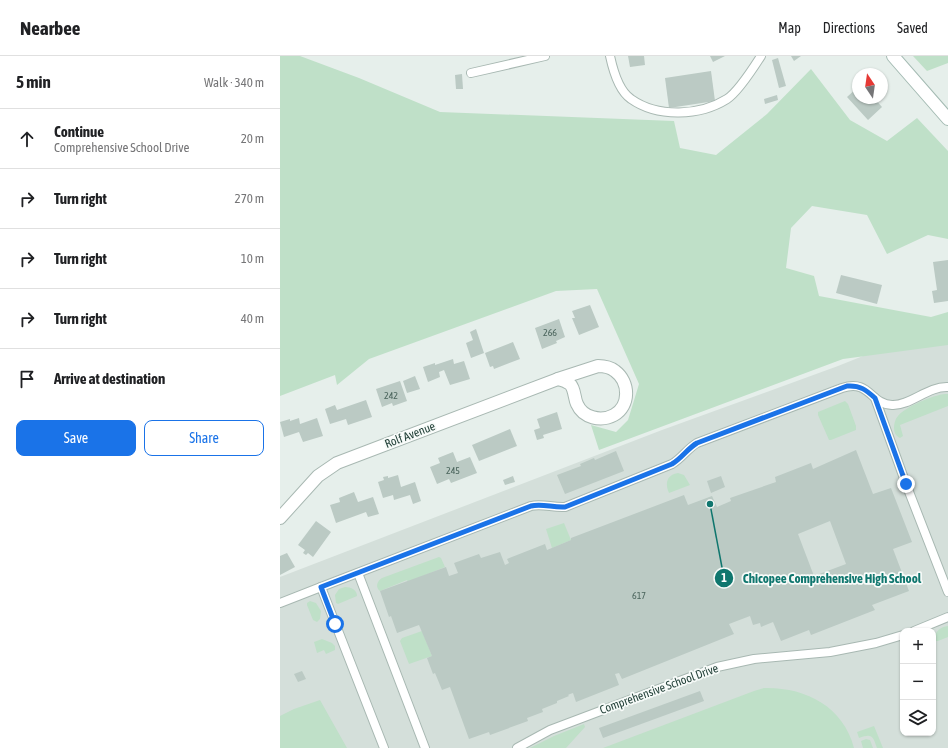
<!DOCTYPE html>
<meta charset="utf-8">
<style>
:root{--surface:#fff;--page:#f6f6f6;--text:#202124;--muted:#757577;--line:#e0e0e0;--accent:#1a73e8}
body{margin:0;font-family:"Asap Condensed",sans-serif;background:var(--page);color:var(--text)}
.controls{position:absolute;right:12px;bottom:12px;display:grid;overflow:hidden;border-radius:8px;box-shadow:0 1px 3px #0004}
.controls button{width:36px;height:36px;display:grid;place-items:center;padding:0;border:0;border-bottom:1px solid var(--line);background:var(--surface);color:var(--text);font:20px sans-serif}
.compass{position:absolute;left:572px;top:12px;width:36px;height:36px;border-radius:50%;background:var(--surface);box-shadow:0 1px 3px #0004;rotate:347deg}
.stop{position:absolute;width:12px;height:12px;margin:-9px;border:3px solid #1a73e8;border-radius:50%;background:#fff}
.stop.end{background:#1a73e8;border-color:#fff;box-shadow:0 1px 4px #0008}
.list{margin:0;padding:0;list-style:none}
h2{display:flex;justify-content:space-between;align-items:center;height:52px;margin:0;padding:0 16px;font-size:17px}
h2 small{font-size:13px;font-weight:400;color:var(--muted)}
.list li{display:grid;grid-template-columns:26px 1fr auto;gap:12px;align-items:center;box-sizing:border-box;height:60px;padding:0 16px;border-top:1px solid var(--line)}
.list b{display:block;font-size:15px;white-space:nowrap}
.list p{margin:0;font-size:13px;white-space:nowrap;color:var(--muted)}
.list em{font-size:13px;font-style:normal;color:var(--muted)}
.actions{display:flex;gap:8px;padding:12px 16px}
.actions a{flex:1;padding:9px 0;border:1px solid var(--accent);border-radius:8px;text-align:center;font-size:14px;color:var(--accent)}
.actions .main{background:var(--accent);color:#fff}
.icon{flex:none;width:22px;height:22px;fill:none;stroke:currentColor;stroke-width:2;stroke-linecap:round;stroke-linejoin:round}
.map{position:relative;flex:none;width:668px;height:692px;overflow:hidden}
header{display:flex;align-items:center;gap:24px;box-sizing:border-box;height:56px;padding:0 20px;background:var(--surface);border-bottom:1px solid var(--line)}
header strong{font-size:19px}
nav{display:flex;gap:22px;margin-inline-start:auto;font-size:14px}
main{display:flex}
aside{flex:1;background:var(--surface)}
.map>svg:first-child{display:block}
</style>
<header>
<strong>Nearbee</strong>
<nav><a>Map</a><a>Directions</a><a>Saved</a></nav>
</header>
<main>
<aside>
<h2>5 min<small>Walk · 340 m</small></h2>
<ul class="list">
<li><svg class="icon" aria-label="ahead" viewBox="0 0 24 24"><path d="M12 20V5M6 11l6-6 6 6"/></svg><div><b>Continue</b><p>Comprehensive School Drive</p></div><em>20 m</em></li>
<li><svg class="icon" aria-label="right" viewBox="0 0 24 24"><path d="M7 20v-9h11M14 6l5 5-5 5"/></svg><div><b>Turn right</b></div><em>270 m</em></li>
<li><svg class="icon" aria-label="right" viewBox="0 0 24 24"><path d="M7 20v-9h11M14 6l5 5-5 5"/></svg><div><b>Turn right</b></div><em>10 m</em></li>
<li><svg class="icon" aria-label="right" viewBox="0 0 24 24"><path d="M7 20v-9h11M14 6l5 5-5 5"/></svg><div><b>Turn right</b></div><em>40 m</em></li>
<li><svg class="icon" aria-label="arrive" viewBox="0 0 24 24"><path d="M6 21V4h12l-3 4 3 4H6"/></svg><div><b>Arrive at destination</b></div></li>
</ul>
<div class="actions"><a class="main">Save</a><a>Share</a></div>
</aside>
<div class="map">
<svg width="668" height="692" viewBox="0 0 668 692">
<rect width="100%" height="100%" fill="#e6efeb"/>
<path fill="#d4dfda" fill-rule="evenodd" d="M668,266V692H0V521L382,374L558,310ZM623,575H653V677H623Z"/>
<g fill="#bfe0c8">
<polygon points="0,0 20,0 79,22 160,56 394,65 400,92 436,99 487,58 531,13 570,64 607,85 637,62 668,95 668,183 648,179 607,198 587,159 532,150 511,172 506,212 534,220 539,240 651,261 668,256 668,289 563,303 319,394 311,369 336,376 348,364 359,328 317,233 276,235 89,303 57,329 55,319 0,340"/>
<polygon points="633,0 668,0 668,7 647,15"/>
<path d="M665,338H668V350L620,369L623,380L620,382C616,380 614,377 614,372C614,368 615,363 618,360C625,351 653,339 665,338Z"/>
<polygon points="565,345 568,348 576,370 576,374 551,384 549,384 538,359 538,356"/>
<path d="M398,417L404,419L410,429L389,437C385,428 386,419 398,417Z"/>
<polygon points="284,467 291,484 272,492 266,473"/>
<path d="M159,501L161,502L165,511L128,526L127,524L100,535C95,531 97,525 102,522Z"/>
<path d="M65,531C71,531 77,534 77,540L58,548L56,547L55,539L59,533Z"/>
<polygon points="30,545 36,547 41,555 40,563 37,566 33,564 27,549 27,547"/>
<path d="M668,570V581L658,585H655L654,582C656,575 660,571 668,570Z"/>
<polygon points="142,575 152,600 129,608 120,585 122,582"/>
<polygon points="42,583 52,587 55,590 55,594 46,598 44,594 37,597 34,586"/>
<path d="M484,632C525,631 563,650 574,692H323L474,635Z"/>
<polygon points="40,644 67,692 0,692 0,660 14,653"/>
<polygon points="304,668 305,671 286,692 250,692 274,680"/>
<path d="M594,670L603,692H597C593,680 592,677 579,682L577,676Z"/>
<polygon points="586,683 590,684 593,692 583,692 581,685"/>
</g>
<g fill="#bbcac4" fill-rule="evenodd">
<polygon points="348,0 364,0 365,9 350,11"/>
<polygon points="430,0 445,0 433,6"/>
<polygon points="511,0 521,0 514,5"/>
<polygon points="498,2 506,30 499,32 492,4"/>
<polygon points="431,15 435,45 389,52 385,22"/>
<polygon points="182,18 183,33 176,33 175,19"/>
<polygon points="578,31 578,42 594,42 602,51 588,64 567,41"/>
<polygon points="497,39 498,44 485,48 484,43"/>
<polygon points="668,204 668,245 654,247 652,235 657,234 653,206"/>
<polygon points="561,219 602,229 597,248 556,237"/>
<polygon points="310,249 319,271 299,279 292,262 295,262 292,255"/>
<polygon points="279,263 285,281 276,285 277,287 262,293 255,272"/>
<polygon points="196,273 204,297 191,302 186,287 193,284 190,276"/>
<polygon points="233,286 240,303 214,313 213,310 210,311 205,297"/>
<polygon points="173,303 174,308 184,305 190,323 170,329 164,314 159,316 160,321 148,326 143,311 155,307 155,309"/>
<polygon points="135,320 140,333 127,337 123,325"/>
<polygon points="120,325 127,345 113,350 112,347 102,351 96,333"/>
<polygon points="86,344 92,361 68,369 66,363 50,368 45,353 55,349 57,354"/>
<polygon points="277,356 282,373 263,379 264,382 257,384 254,374 260,372 257,363"/>
<polygon points="19,362 20,368 37,362 43,380 23,386 19,376 4,381 0,366 10,363 10,365"/>
<polygon points="230,373 237,390 199,405 192,389"/>
<path d="M576,394L593,438L611,432L632,486L613,493L629,535L592,549L595,554L531,579L529,574L501,585L493,566L481,571L480,567L473,569L470,560L449,568L454,578L342,623L339,617L335,618L339,629L296,646L293,637L290,638L288,639L289,640L277,645V647L262,653L263,656L247,662L248,665L210,679L209,676L189,683L170,631L162,634L155,617L153,618L147,602L152,600L139,569L117,577L111,560L109,561L100,535L166,511L169,520L178,517L174,507L199,498L201,502L220,496L225,509L229,507L227,503L265,488L267,494L291,484V482L404,439L408,449L432,440L437,451L451,445L450,442L496,426L495,421L531,407L533,413ZM550,465L566,508L534,520L518,478Z"/>
<polygon points="336,395 344,415 285,438 277,419 301,410 300,408 314,402 315,404"/>
<polygon points="173,396 177,406 190,401 197,417 171,427 169,423 157,428 150,411 160,407 158,402"/>
<polygon points="118,419 121,431 135,426 141,445 133,448 130,439 114,444 113,439 103,442 98,426 104,424 103,421 108,420 108,422"/>
<polygon points="233,420 235,426 225,429 223,424"/>
<polygon points="441,420 445,431 431,437 427,425"/>
<polygon points="74,436 78,446 93,441 99,458 88,461 86,456 56,467 50,449 60,446 59,442"/>
<polygon points="36,465 51,476 33,501 28,497 26,499 23,497 25,494 18,489"/>
<polygon points="7,497 15,511 0,519 0,500"/>
<polygon points="22,615 26,623 18,626 14,618"/>
<polygon points="420,635 424,645 323,682 319,672"/>
</g>
<g fill="none" stroke-linecap="round" stroke-linejoin="round">
<g stroke="#a8b8b2" stroke-width="10">
<g id="lane">
<path d="M330,0C333,14 339,35 351,43C378,62 420,60 447,43C458,36 474,11 481,0"/>
<polyline points="191,17 265,0"/>
<polyline points="595,342 626,428 668,536"/>
<polyline points="78,517 145,692"/>
<path d="M41,531L251,450C262,447 273,452 285,451L392,408C402,402 407,393 417,387L562,332C590,323 590,348 612,349C630,350 648,330 668,331"/>
<polyline points="0,547 41,531 104,692"/>
<polyline points="634,575 668,561"/>
<polyline points="237,692 270,674 437,611 474,603 550,596 596,587 623,579"/>
</g>
</g>
<g stroke="#a8b8b2" stroke-width="14">
<g id="street">
<path d="M318,310C324,310 330,311 335,315C350,326 350,350 334,359C321,366 303,362 297,348C294,342 295,333 290,328C287,326 282,324 278,323Z"/>
<polyline points="0,462 38,420 57,407 278,323"/>
</g>
</g>
<g stroke="#a4bbb3" stroke-width="14">
<polyline id="secondary" points="613,0 668,63"/>
</g>
<use href="#lane" stroke="#fff" stroke-width="8"/>
<use href="#street" stroke="#fff" stroke-width="12"/>
<use href="#secondary" stroke="#fff" stroke-width="12"/>
</g>
<g fill="none" stroke-linecap="round" stroke-linejoin="round">
<path stroke="#1a73e8" stroke-width="5" d="M55,568L41,531L251,450C262,447 273,452 285,451L392,408C402,402 407,393 417,387L567,330C580,329 586,334 595,342L626,428"/>
</g>
<g text-anchor="middle" dominant-baseline="central" stroke-width="3.5" stroke-linejoin="round" paint-order="stroke">
<g font-size="10" fill="#4a645c">
<text x="270" y="276">266</text>
<text x="111" y="339">242</text>
<text x="173" y="414">245</text>
<text x="359" y="539">617</text>
</g>
<g font-size="12" fill="#24423a" stroke="#f7fbf9">
<text transform="translate(130 379) rotate(-21)">Rolf Avenue</text>
<text transform="translate(379 633) rotate(-20)">Comprehensive School Drive</text>
</g>
</g>
<path fill="none" stroke="#0f766e" stroke-width="1.5" d="M430 448L444 522"/>
<g fill="#0f766e" stroke="#f7fbf9" stroke-width="1.5">
<circle cx="430" cy="448" r="4"/>
<circle cx="444" cy="522" r="10"/>
</g>
<g font-size="12" text-anchor="middle" font-weight="bold" fill="#fff">
<text x="444" y="526">1</text>
</g>
<g font-size="13" text-anchor="middle" font-weight="bold" fill="#0f766e" stroke="#f7fbf9" stroke-width="3.5" stroke-linejoin="round" paint-order="stroke">
<text x="552" y="527">Chicopee Comprehensive High School</text>
</g>
</svg>
<div class="controls">
<button>+</button>
<button>−</button>
<button><svg class="icon" aria-label="layers" viewBox="0 0 24 24"><path d="M12 4l9 5-9 5-9-5zM3 14l9 5 9-5"/></svg></button>
</div>
<svg class="compass" viewBox="-18 -18 36 36"><path d="M0-13l5 13h-10z" fill="#e53935"/><path d="M0 13l5-13h-10z" fill="#757577"/></svg>
<div class="stop" style="left:55px;top:568px"></div>
<div class="stop end" style="left:626px;top:428px"></div>
</div>
</main>
